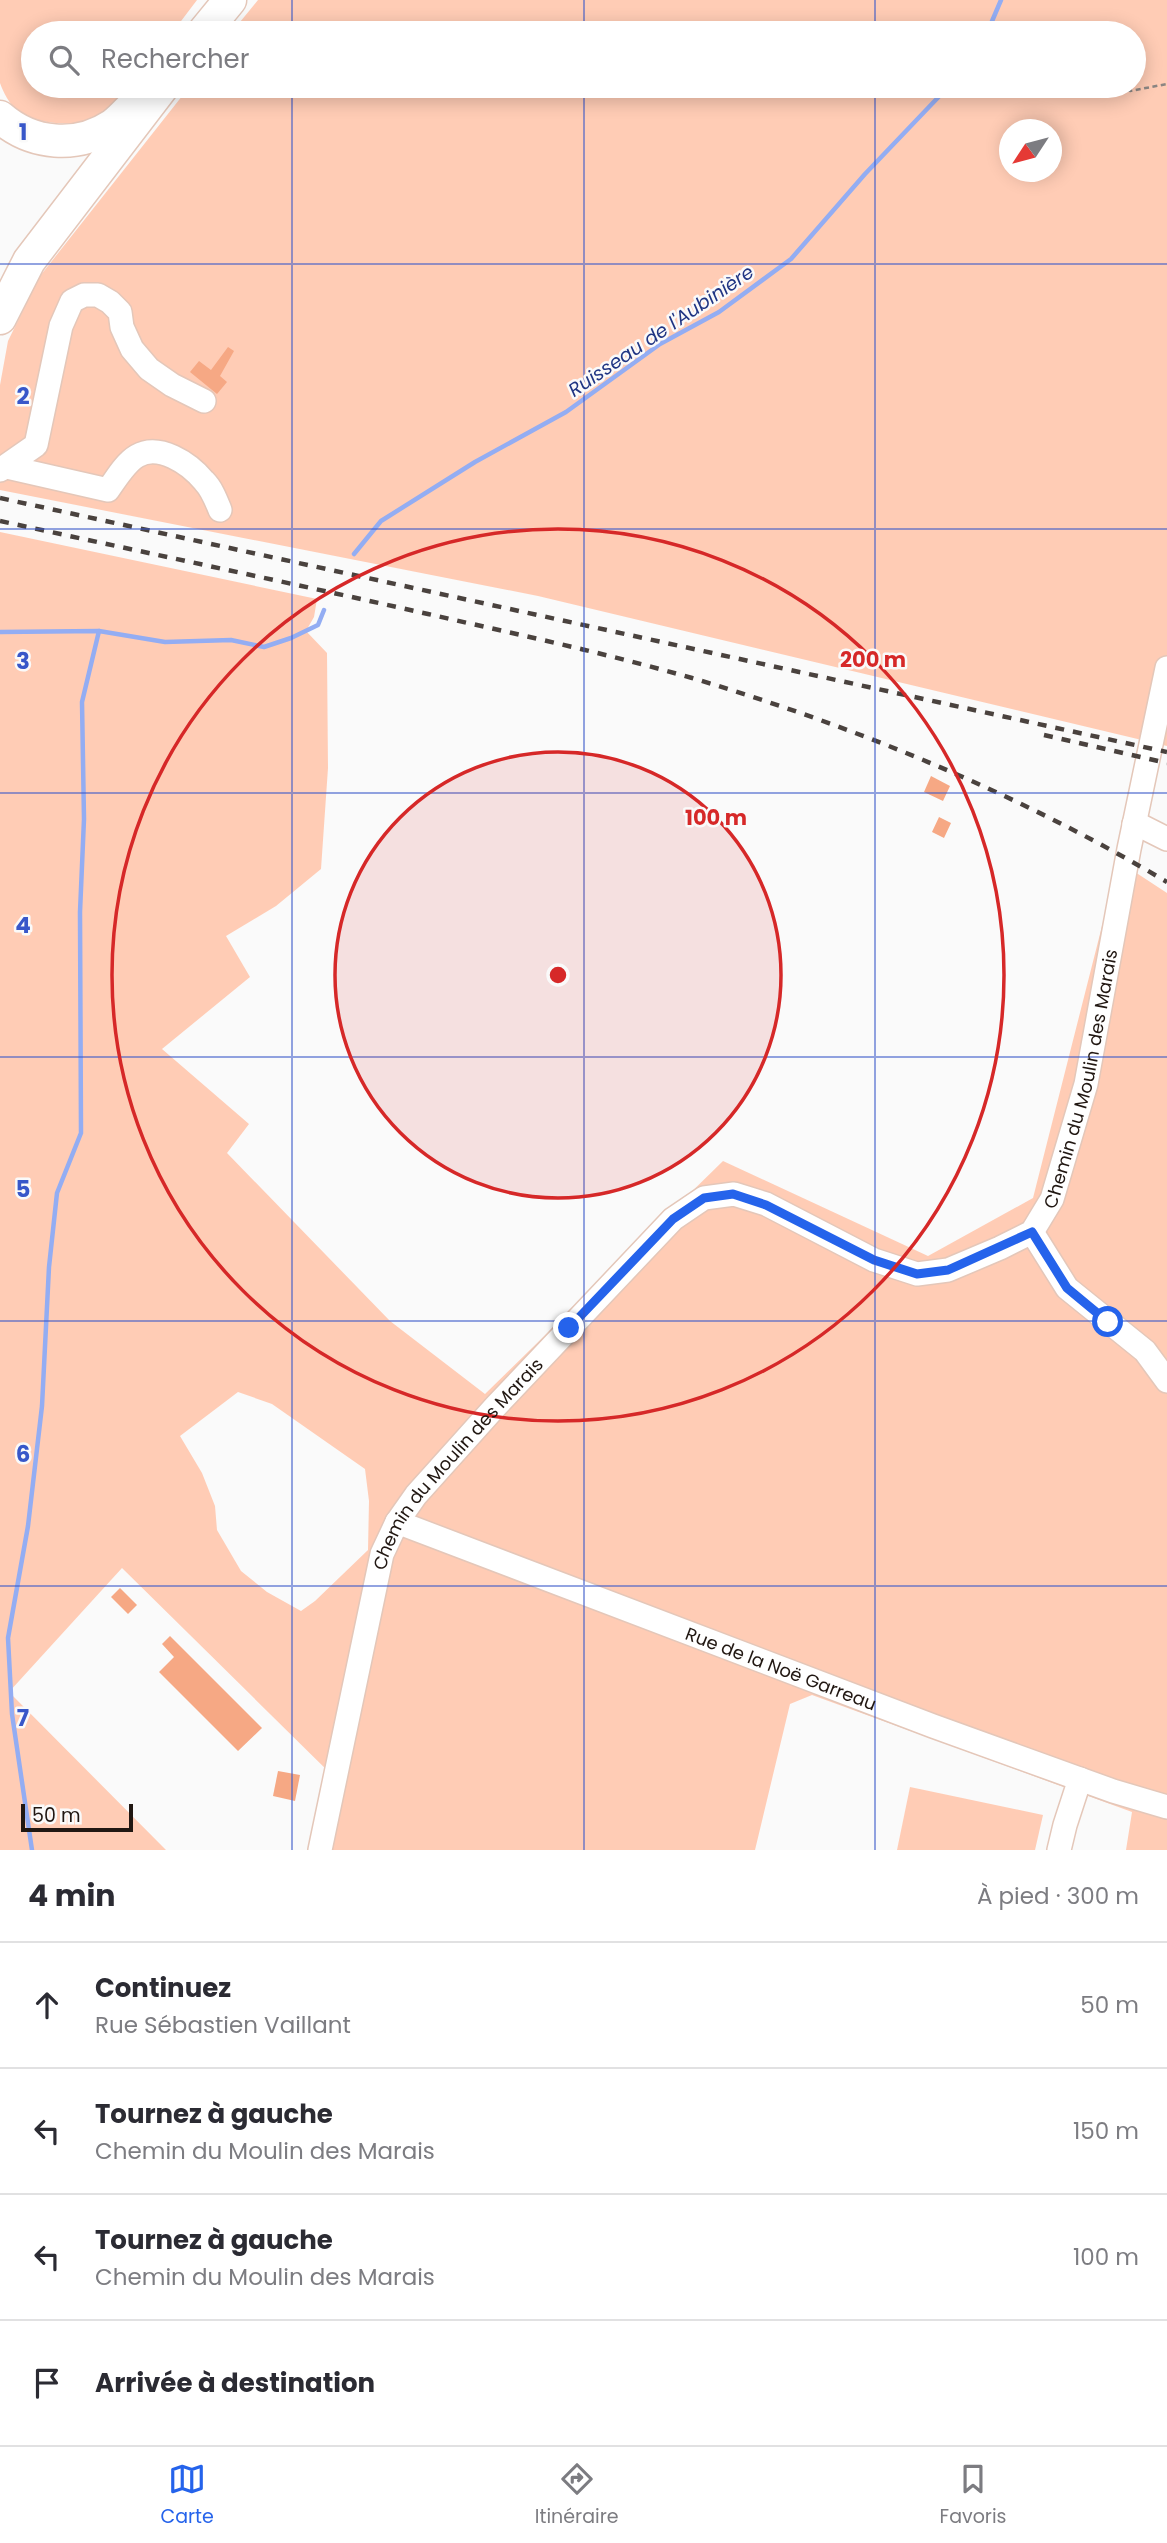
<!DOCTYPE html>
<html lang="fr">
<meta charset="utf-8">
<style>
:root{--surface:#fff;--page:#f7f7f7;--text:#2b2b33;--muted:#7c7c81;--line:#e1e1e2;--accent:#2563eb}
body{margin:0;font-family:Poppins,sans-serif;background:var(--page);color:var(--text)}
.compass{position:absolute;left:999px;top:119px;width:63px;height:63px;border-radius:50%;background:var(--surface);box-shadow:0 4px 18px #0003;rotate:234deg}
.scale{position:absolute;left:21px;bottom:18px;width:112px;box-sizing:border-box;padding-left:7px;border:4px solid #211712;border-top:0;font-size:19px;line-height:24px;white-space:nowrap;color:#211712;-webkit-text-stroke:5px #fafafa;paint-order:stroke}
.stop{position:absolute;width:21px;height:21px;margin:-16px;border:5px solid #2563eb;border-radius:50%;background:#fff}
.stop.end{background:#2563eb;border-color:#fff;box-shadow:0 2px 7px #0008}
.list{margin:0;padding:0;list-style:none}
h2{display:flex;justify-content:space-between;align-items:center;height:91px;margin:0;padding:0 28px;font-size:30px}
h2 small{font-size:23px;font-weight:400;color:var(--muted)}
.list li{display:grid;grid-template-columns:46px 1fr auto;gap:21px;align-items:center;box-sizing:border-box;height:126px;padding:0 28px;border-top:2px solid var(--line)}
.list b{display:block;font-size:26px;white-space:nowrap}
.list p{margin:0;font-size:23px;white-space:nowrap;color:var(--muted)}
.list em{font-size:23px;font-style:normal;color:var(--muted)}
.icon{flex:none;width:38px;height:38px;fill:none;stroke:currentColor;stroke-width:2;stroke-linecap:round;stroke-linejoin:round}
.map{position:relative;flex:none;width:1167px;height:1850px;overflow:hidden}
.search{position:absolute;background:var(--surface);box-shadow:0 4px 18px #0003;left:21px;right:21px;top:21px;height:77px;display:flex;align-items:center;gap:18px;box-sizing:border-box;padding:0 24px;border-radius:38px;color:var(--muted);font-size:26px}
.sheet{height:595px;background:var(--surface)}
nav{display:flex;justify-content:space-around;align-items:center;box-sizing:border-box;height:98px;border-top:2px solid var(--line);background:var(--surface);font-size:19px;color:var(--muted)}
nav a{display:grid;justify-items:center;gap:4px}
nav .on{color:var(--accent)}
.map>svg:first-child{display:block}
</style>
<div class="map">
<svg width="1167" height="1850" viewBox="0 0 1167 1850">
<rect width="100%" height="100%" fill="#fafafa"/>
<g fill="#ffccb5" fill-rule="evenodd">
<path d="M0,0H197L172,33H33V86H132C126,94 120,106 112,112C91,128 39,127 18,111C10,105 3,92 0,83Z"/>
<path d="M258,0H1167V746L538,596L0,490V385L8,341L40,276L190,86H1134V33H231ZM1010,130H1052V172H1010Z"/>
<path d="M0,532L317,599L314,617L306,631L327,653L328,768L321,869L276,906L226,936L250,977L162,1049L249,1124L227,1153L390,1321L485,1394L723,1161L928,1256L1033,1198L1117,867L1138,874L1167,893V1850H1126L1132,1812L812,1695L790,1704L755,1850H320L335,1778L122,1568L9,1692L166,1850H0ZM238,1392L272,1404L365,1469L369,1501L368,1550L315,1601L301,1611L267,1592L241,1571L217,1530L215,1506L202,1473L180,1436Z"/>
<polygon points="910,1787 1043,1815 1035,1850 897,1850"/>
</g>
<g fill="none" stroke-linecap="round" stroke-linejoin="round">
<g stroke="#93adf3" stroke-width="4.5">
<polyline points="987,33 1001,0"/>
<polyline points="354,554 381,521 475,462 566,412 660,344 719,312 791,259 865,174 949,86"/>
<polyline points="0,632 99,631 165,642 231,640 264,647 291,638 318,625 324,610"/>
<polyline points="32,1850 12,1714 8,1638 28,1526 42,1406 49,1267 57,1193 81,1133 80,912 84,819 82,702 99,631"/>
</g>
</g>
<g fill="#f6a884">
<polygon points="228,347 234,351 220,376 227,382 217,394 190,372 199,361 211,370"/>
<polygon points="931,776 950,786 943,801 924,792"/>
<polygon points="939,817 951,823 944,838 932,832"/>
<polygon points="120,1588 137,1605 128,1614 111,1597"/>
<polygon points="170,1636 262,1728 238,1751 159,1672 174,1657 162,1644"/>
<polygon points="278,1771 300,1775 295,1801 273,1796"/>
</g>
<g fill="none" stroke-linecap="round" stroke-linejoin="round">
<g stroke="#e4c7b9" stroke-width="26">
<g id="minor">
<path d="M7,467L108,490C116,479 125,463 137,456C159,443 189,463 204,481C212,489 216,500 220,510"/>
<polyline points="0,470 36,445 61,326 72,301 84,295 98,295 110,302 120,312 122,327 132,349 149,369 172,385 204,401"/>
<polyline points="1134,824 1141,826 1167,839"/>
<polyline points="1032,1232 1067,1288 1145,1351 1167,1381"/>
<path id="s1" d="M397,1522L933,1726L1113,1791L1167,1807"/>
<path id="s2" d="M320,1850L382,1554L397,1522L416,1495L495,1407L673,1219L704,1198L734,1194L766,1204L874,1260L917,1274L948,1270L1000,1248L1032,1232L1052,1199L1086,1084L1129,849L1167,668"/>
<polyline points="1059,1850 1065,1825 1080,1779"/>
</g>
</g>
<g stroke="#e4c7b9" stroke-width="35">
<g id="highway">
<polyline points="203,33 230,0"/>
<path d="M0,117C32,145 77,149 113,125C120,120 127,112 133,106"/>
<polyline points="0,318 29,261 163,86"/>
</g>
</g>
<polyline stroke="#8b8683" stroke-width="2.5" stroke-dasharray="5 3.5" stroke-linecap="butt" points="1120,86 1130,91 1167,84"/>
<use href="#minor" stroke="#fff" stroke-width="23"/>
<use href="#highway" stroke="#fff" stroke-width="32"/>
<g stroke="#4a423e" stroke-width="4.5" stroke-dasharray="9 9" stroke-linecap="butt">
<polyline points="0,498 1167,752"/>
<path d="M0,521C143,552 286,582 428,614C516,634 605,653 692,678C857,727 1019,794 1167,882"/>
<polyline points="1044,735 1167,763"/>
</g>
</g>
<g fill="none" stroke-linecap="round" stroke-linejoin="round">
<polyline stroke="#2563eb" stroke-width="9" points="569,1328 673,1219 704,1198 733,1194 766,1205 874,1260 917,1274 948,1270 1032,1232 1067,1288 1108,1322"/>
</g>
<path fill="none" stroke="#3857c9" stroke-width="2" stroke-opacity="0.55" d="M292,0V33M584,0V33M875,0V33M292,86V1850M584,86V1850M875,86V1850M0,264H1167M0,529H1167M0,793H1167M0,1057H1167M0,1321H1167M0,1586H1167"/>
<circle cx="558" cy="975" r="223" fill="#d62828" fill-opacity=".12"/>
<g fill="none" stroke="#d62828" stroke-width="3.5">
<circle cx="558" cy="975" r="223"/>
<circle cx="558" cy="975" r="446"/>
</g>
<g text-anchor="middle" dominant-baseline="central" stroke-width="5" stroke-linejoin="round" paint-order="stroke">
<g font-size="18" fill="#211712" stroke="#fafafa">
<text stroke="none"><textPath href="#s2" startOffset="1302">Chemin du Moulin des Marais</textPath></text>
<text stroke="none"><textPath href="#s2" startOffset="420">Chemin du Moulin des Marais</textPath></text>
<text stroke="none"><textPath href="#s1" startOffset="411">Rue de la Noë Garreau</textPath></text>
</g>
<g font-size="19" font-style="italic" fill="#203583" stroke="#fafafa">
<text transform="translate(661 331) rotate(-34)">Ruisseau de l'Aubinière</text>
</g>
</g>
<g font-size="23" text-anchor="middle" font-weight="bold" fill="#3857c9" stroke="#fafafa" stroke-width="5" stroke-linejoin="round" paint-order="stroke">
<text x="23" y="140">1</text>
<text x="23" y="404">2</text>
<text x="23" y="669">3</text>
<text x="23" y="933">4</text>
<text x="23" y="1197">5</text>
<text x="23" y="1462">6</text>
<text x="23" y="1726">7</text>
</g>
<circle cx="558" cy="975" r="10" fill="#d62828" stroke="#fafafa" stroke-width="3.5"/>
<g font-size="21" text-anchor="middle" font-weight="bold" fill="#d62828" stroke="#fafafa" stroke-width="5" stroke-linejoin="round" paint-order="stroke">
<text x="873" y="667">200 m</text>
<text x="716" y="825">100 m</text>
</g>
</svg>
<svg class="compass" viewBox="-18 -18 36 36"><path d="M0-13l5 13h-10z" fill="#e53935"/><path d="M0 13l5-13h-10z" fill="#7c7c81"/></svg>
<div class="scale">50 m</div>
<div class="stop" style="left:1108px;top:1322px"></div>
<div class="stop end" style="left:569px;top:1328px"></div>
<div class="search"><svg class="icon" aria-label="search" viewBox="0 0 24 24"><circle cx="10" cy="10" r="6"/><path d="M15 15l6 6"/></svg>Rechercher</div>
</div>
<section class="sheet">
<h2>4 min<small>À pied · 300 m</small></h2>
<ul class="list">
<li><svg class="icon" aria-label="ahead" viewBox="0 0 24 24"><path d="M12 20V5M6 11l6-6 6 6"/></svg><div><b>Continuez</b><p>Rue Sébastien Vaillant</p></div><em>50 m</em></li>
<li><svg class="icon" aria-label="left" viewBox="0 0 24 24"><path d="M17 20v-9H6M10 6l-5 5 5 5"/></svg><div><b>Tournez à gauche</b><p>Chemin du Moulin des Marais</p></div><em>150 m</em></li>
<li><svg class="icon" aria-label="left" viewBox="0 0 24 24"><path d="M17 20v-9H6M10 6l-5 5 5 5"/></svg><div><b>Tournez à gauche</b><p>Chemin du Moulin des Marais</p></div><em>100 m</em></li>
<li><svg class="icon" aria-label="arrive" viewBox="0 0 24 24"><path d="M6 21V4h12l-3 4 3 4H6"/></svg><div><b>Arrivée à destination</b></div></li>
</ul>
</section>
<nav>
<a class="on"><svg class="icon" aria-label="map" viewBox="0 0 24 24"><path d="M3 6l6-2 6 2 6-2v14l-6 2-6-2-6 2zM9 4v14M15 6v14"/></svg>Carte</a>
<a><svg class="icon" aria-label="directions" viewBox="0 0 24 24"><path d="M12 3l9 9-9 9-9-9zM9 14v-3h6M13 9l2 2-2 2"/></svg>Itinéraire</a>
<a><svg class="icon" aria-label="saved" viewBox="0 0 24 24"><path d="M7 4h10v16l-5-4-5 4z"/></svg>Favoris</a>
</nav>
